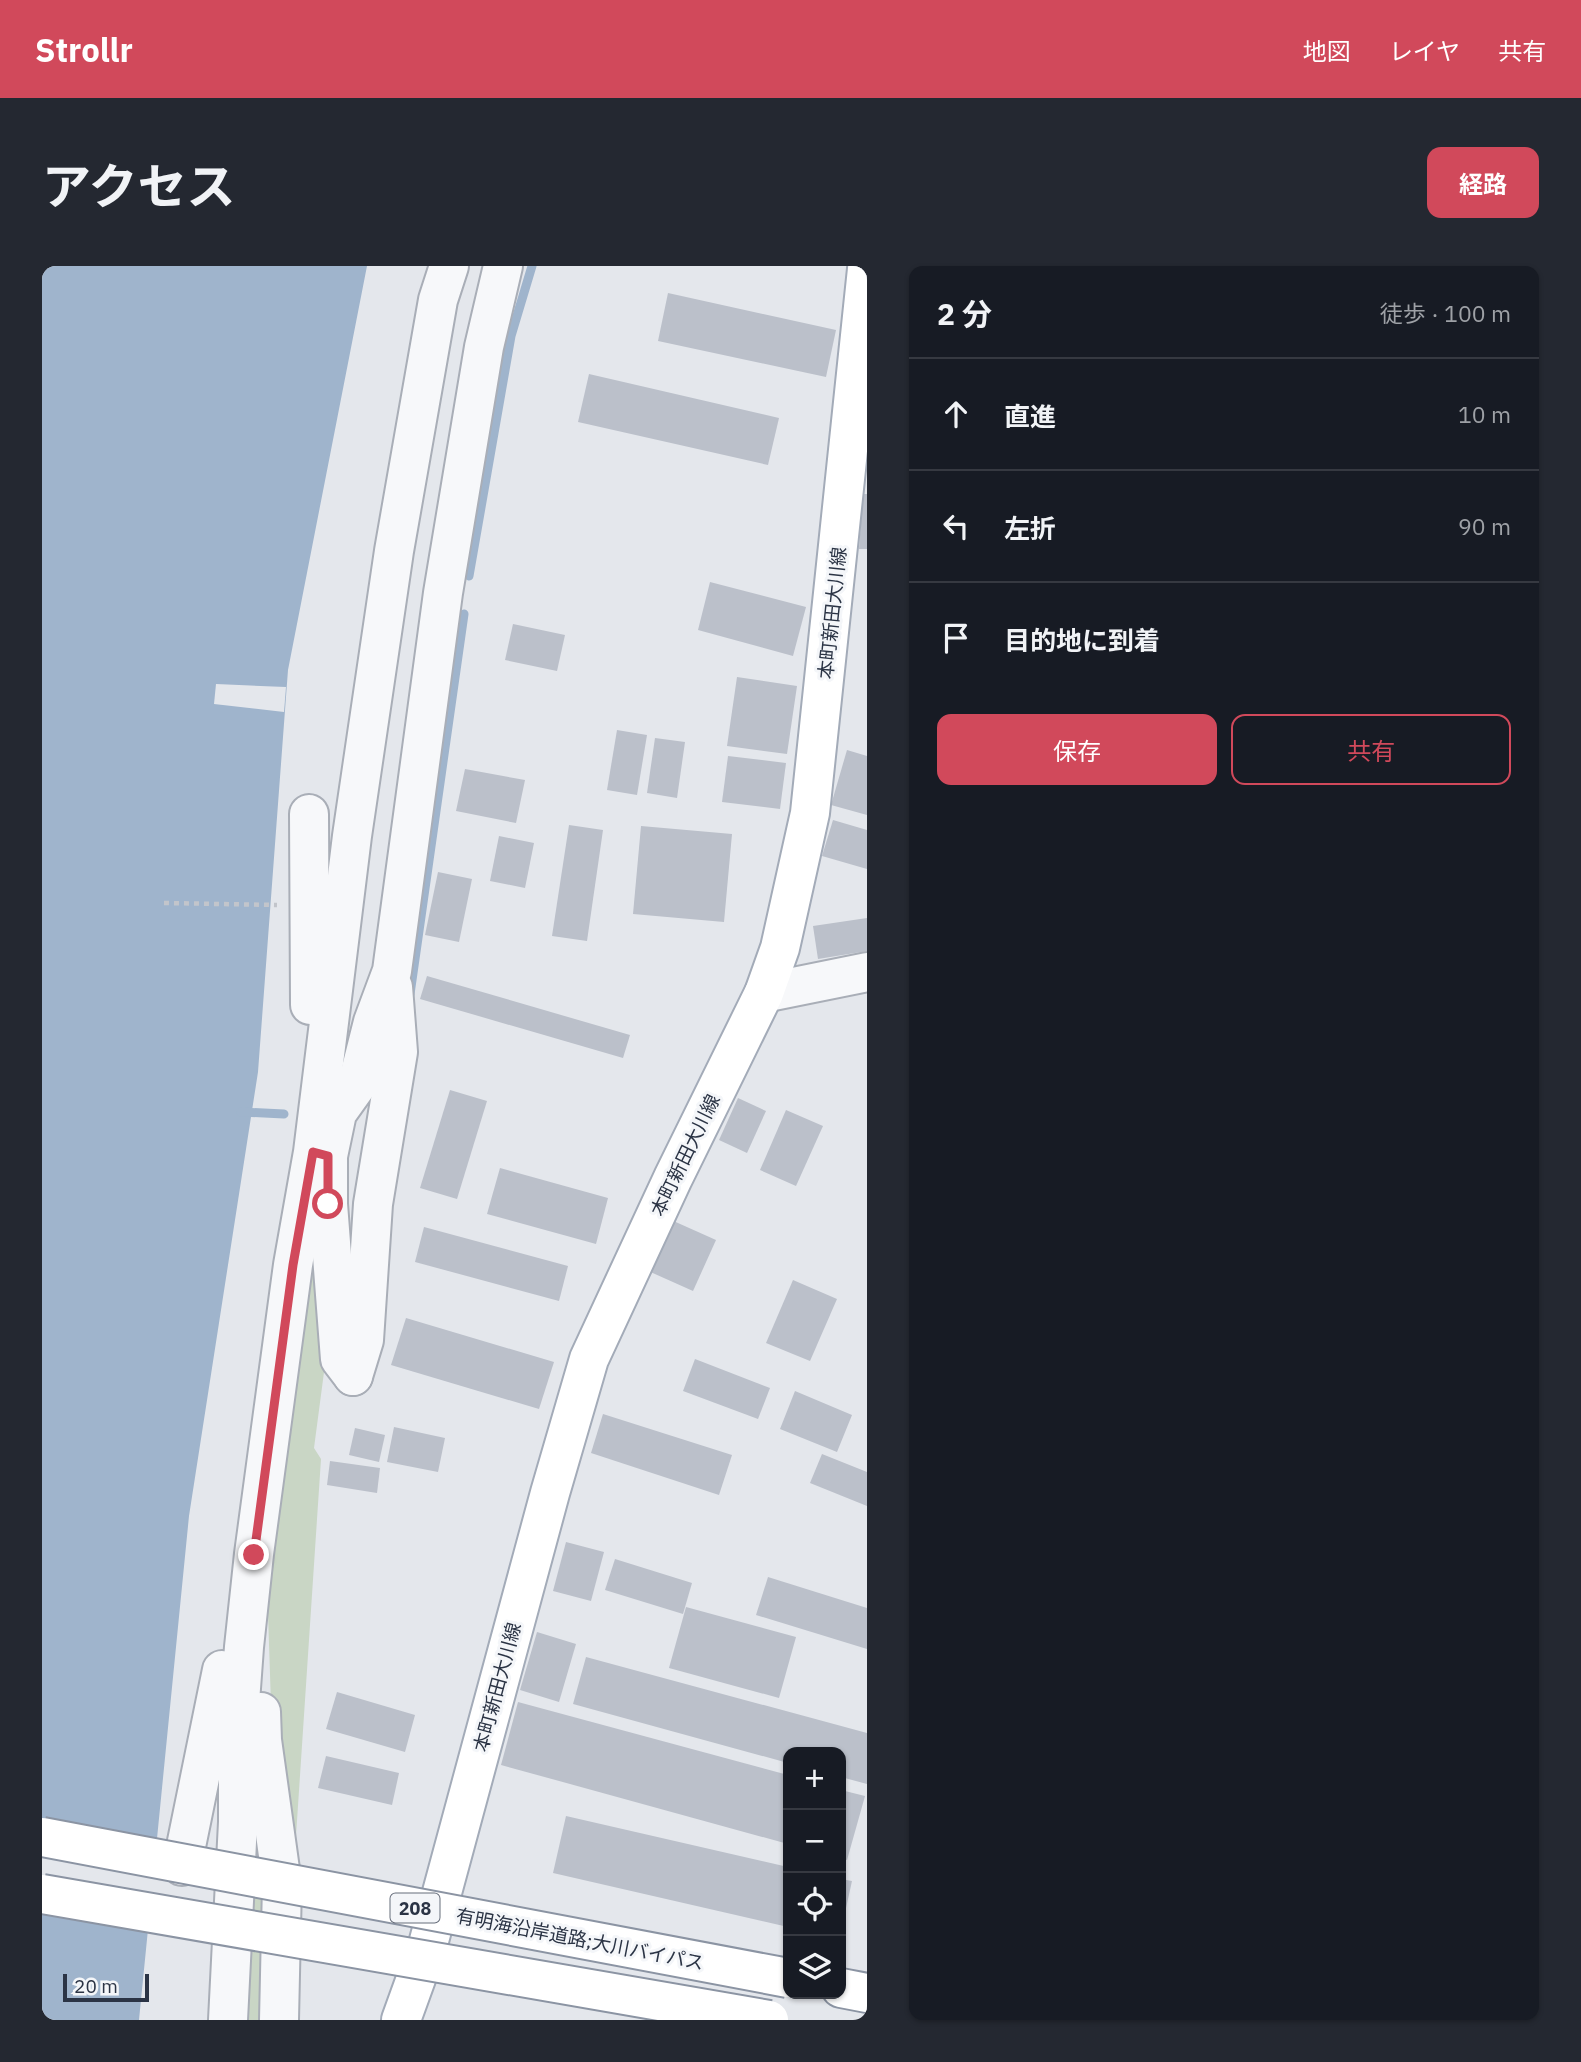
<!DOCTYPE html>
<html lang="ja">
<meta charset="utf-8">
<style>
:root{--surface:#171b24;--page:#242831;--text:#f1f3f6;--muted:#9ea1a6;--line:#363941;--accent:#d1495b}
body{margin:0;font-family:"IBM Plex Sans","Noto Sans JP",sans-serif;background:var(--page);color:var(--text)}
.controls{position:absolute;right:21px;bottom:21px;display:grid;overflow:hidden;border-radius:14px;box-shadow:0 2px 5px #0004}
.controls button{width:63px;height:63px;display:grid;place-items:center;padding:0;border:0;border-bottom:2px solid var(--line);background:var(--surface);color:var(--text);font:35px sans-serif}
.scale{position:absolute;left:21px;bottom:18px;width:86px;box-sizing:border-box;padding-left:7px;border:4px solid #2b3445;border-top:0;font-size:19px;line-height:24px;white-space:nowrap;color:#2b3445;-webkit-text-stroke:5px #f4f6f9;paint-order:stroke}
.stop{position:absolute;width:21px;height:21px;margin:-16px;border:5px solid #d1495b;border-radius:50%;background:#fff}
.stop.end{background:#d1495b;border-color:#fff;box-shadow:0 2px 7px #0008}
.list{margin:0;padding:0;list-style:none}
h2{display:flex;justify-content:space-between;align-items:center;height:91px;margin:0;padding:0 28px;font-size:30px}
h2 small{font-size:23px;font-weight:400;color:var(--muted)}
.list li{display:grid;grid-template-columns:46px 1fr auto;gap:21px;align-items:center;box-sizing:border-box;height:112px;padding:0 28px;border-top:2px solid var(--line)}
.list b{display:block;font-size:26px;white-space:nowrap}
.list em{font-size:23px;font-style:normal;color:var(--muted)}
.actions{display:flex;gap:14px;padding:21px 28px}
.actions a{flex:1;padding:16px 0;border:2px solid var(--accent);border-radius:14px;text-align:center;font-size:24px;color:var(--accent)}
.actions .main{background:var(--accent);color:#fff}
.icon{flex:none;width:38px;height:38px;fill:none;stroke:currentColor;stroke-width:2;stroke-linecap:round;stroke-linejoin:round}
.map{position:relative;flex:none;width:825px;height:1754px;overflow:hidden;border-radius:14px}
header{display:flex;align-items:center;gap:42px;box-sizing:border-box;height:98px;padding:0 35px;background:var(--accent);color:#fff}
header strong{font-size:33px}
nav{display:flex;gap:38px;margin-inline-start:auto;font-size:24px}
.intro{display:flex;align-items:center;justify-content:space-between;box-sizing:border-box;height:168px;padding:0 42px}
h1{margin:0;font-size:49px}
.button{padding:18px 32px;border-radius:14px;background:var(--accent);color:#fff;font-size:24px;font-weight:700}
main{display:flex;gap:42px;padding:0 42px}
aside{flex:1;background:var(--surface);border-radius:14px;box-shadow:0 2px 5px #0004}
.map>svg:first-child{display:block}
</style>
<header>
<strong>Strollr</strong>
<nav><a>地図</a><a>レイヤ</a><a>共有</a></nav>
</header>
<div class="intro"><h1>アクセス</h1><a class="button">経路</a></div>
<main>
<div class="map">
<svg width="825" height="1754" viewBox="0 0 825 1754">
<rect width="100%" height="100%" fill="#e4e7ec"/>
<g fill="#c9d6c5">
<polygon points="274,929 284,1091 272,1182 279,1193 252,1600 230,1469 224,1287"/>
<polygon points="210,1484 223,1614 223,1754 194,1754"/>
</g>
<polygon fill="#9fb4cc" points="0,0 325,0 246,404 216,806 147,1250 97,1754 0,1754"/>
<g fill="#e4e7ec">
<polygon points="174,418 244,421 242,446 172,438"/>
<polygon points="0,1554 117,1577 109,1658 0,1639"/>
</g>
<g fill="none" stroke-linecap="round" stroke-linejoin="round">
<g stroke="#9fb4cc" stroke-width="9">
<polyline points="427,310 469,70 490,0"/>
<polyline points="368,728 422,348"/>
<polyline points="199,846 242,848"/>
</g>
</g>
<g fill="#bbc0ca">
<polygon points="626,27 794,64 784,111 616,75"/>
<polygon points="547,108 737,152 726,199 536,156"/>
<polygon points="821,228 825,228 825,283 817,283"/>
<polygon points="668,316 764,341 751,390 656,364"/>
<polygon points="471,358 523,369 515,405 463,394"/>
<polygon points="695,411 755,420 745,488 685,480"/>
<polygon points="575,464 605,469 595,529 565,524"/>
<polygon points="613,472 643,476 635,532 605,527"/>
<polygon points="805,484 825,490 825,549 789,539"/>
<polygon points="686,490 744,497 738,543 680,536"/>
<polygon points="423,503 483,514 474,557 414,545"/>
<polygon points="791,554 825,564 825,603 780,590"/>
<polygon points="527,559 561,564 545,675 510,670"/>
<polygon points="599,560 690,568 682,656 591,648"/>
<polygon points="457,570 492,577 483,622 448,615"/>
<polygon points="396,606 430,613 417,676 383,669"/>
<polygon points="825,652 825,685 776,693 771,660"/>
<polygon points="385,710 588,769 581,792 378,733"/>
<polygon points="408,824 445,835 415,933 378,922"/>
<polygon points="696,832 724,845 705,887 677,874"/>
<polygon points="744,844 781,860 754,920 718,904"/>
<polygon points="458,902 566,932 554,978 445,948"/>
<polygon points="627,953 674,974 651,1025 604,1004"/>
<polygon points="382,961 526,1000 517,1035 373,996"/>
<polygon points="751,1014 795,1033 768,1095 724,1077"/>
<polygon points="364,1052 512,1096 497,1143 349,1099"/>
<polygon points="653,1093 728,1122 716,1153 641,1125"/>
<polygon points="753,1125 810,1149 795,1186 738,1163"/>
<polygon points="561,1148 690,1189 677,1229 549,1187"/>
<polygon points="352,1161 403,1172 396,1206 345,1196"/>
<polygon points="313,1162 343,1169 337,1196 307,1189"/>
<polygon points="780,1188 825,1206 825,1240 768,1217"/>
<polygon points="288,1195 338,1202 335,1227 285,1219"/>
<polygon points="524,1276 562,1286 549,1335 511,1325"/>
<polygon points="573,1293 650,1317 641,1348 563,1324"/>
<polygon points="726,1311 825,1342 825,1383 714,1349"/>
<polygon points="644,1341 754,1371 737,1432 627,1402"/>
<polygon points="495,1366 534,1378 517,1436 478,1424"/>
<polygon points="544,1391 825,1467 825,1518 799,1511 799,1486 746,1486 746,1497 531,1438"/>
<polygon points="295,1426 373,1449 363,1486 284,1463"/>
<polygon points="476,1436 746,1509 746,1578 459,1499"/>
<polygon points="284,1490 357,1507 350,1539 276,1522"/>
<polygon points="799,1524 823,1530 805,1594 799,1592"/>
<polygon points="524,1550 746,1601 746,1661 511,1607"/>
<polygon points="799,1613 810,1615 800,1660 799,1660"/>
</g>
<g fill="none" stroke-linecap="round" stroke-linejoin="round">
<g stroke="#a9aeb7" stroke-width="42">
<g id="minor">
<polyline points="267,548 268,739"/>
<polyline points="722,727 825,706"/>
<polyline points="311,1110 298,1093 286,938 286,890 295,847 315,819 331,756 350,705 401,327 442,81 461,0"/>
<polyline points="311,1110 322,1074 331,938 356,786 351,721"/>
<polyline points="219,1446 220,1474 240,1618 237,1754"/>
<polyline points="140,1600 180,1404"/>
<polyline points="186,1754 196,1556 196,1463 202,1381 212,1288 251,999 271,886 310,570 352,285 396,34 407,0"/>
</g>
</g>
<g stroke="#a3abb8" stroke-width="42">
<polyline id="major" points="359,1754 385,1682 508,1227 547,1093 631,912 722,727 738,682 768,547 825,3"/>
</g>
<g stroke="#8b94a3" stroke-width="42">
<polyline id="highway" points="799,1722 825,1727"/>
</g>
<polyline stroke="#c2c5cb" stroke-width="4.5" stroke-dasharray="5 5" stroke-linecap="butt" points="122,637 235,639"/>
<use href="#minor" stroke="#f7f8fa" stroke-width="38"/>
<use href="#major" stroke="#fff" stroke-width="38"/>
<use href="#highway" stroke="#fff" stroke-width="38"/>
<g stroke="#8b94a3" stroke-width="42" stroke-linecap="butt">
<g id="highway-bridge">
<polyline points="0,1571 746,1712"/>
<polyline points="0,1628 727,1754"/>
</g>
</g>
<use href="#highway-bridge" stroke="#fff" stroke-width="38"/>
</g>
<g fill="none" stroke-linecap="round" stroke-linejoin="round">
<polyline stroke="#d1495b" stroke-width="9" points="212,1289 251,999 271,886 286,890 286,938"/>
</g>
<g text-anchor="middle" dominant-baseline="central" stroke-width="6" stroke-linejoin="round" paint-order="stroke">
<rect fill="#f4f6f9" stroke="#676e7b" stroke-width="2" x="348.5" y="1627.5" width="49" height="29" rx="5"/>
<g font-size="18" font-weight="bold" fill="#2b3445">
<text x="373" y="1642">208</text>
</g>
<g font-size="19" fill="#2b3445" stroke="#f4f6f9">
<text transform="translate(790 347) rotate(-84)">本町新田大川線</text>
<text transform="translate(643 889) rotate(-64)">本町新田大川線</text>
<text transform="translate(455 1421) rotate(-75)">本町新田大川線</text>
<text transform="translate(538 1673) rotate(11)">有明海沿岸道路;大川バイパス</text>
</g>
</g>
</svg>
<div class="controls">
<button>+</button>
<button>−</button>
<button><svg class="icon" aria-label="locate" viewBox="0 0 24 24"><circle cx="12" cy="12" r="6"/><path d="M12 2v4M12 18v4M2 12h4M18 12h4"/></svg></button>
<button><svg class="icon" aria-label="layers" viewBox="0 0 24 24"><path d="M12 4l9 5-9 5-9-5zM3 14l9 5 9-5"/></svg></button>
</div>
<div class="scale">20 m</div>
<div class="stop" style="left:286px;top:938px"></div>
<div class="stop end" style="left:212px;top:1289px"></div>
</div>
<aside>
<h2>2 分<small>徒歩 · 100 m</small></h2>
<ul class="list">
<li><svg class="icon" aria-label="ahead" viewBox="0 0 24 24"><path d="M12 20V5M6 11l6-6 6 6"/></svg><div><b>直進</b></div><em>10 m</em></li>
<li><svg class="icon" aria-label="left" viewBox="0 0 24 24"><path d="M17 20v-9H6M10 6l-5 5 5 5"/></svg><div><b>左折</b></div><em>90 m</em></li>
<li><svg class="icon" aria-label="arrive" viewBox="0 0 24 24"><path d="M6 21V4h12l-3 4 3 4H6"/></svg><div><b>目的地に到着</b></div></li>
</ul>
<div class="actions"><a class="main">保存</a><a>共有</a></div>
</aside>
</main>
